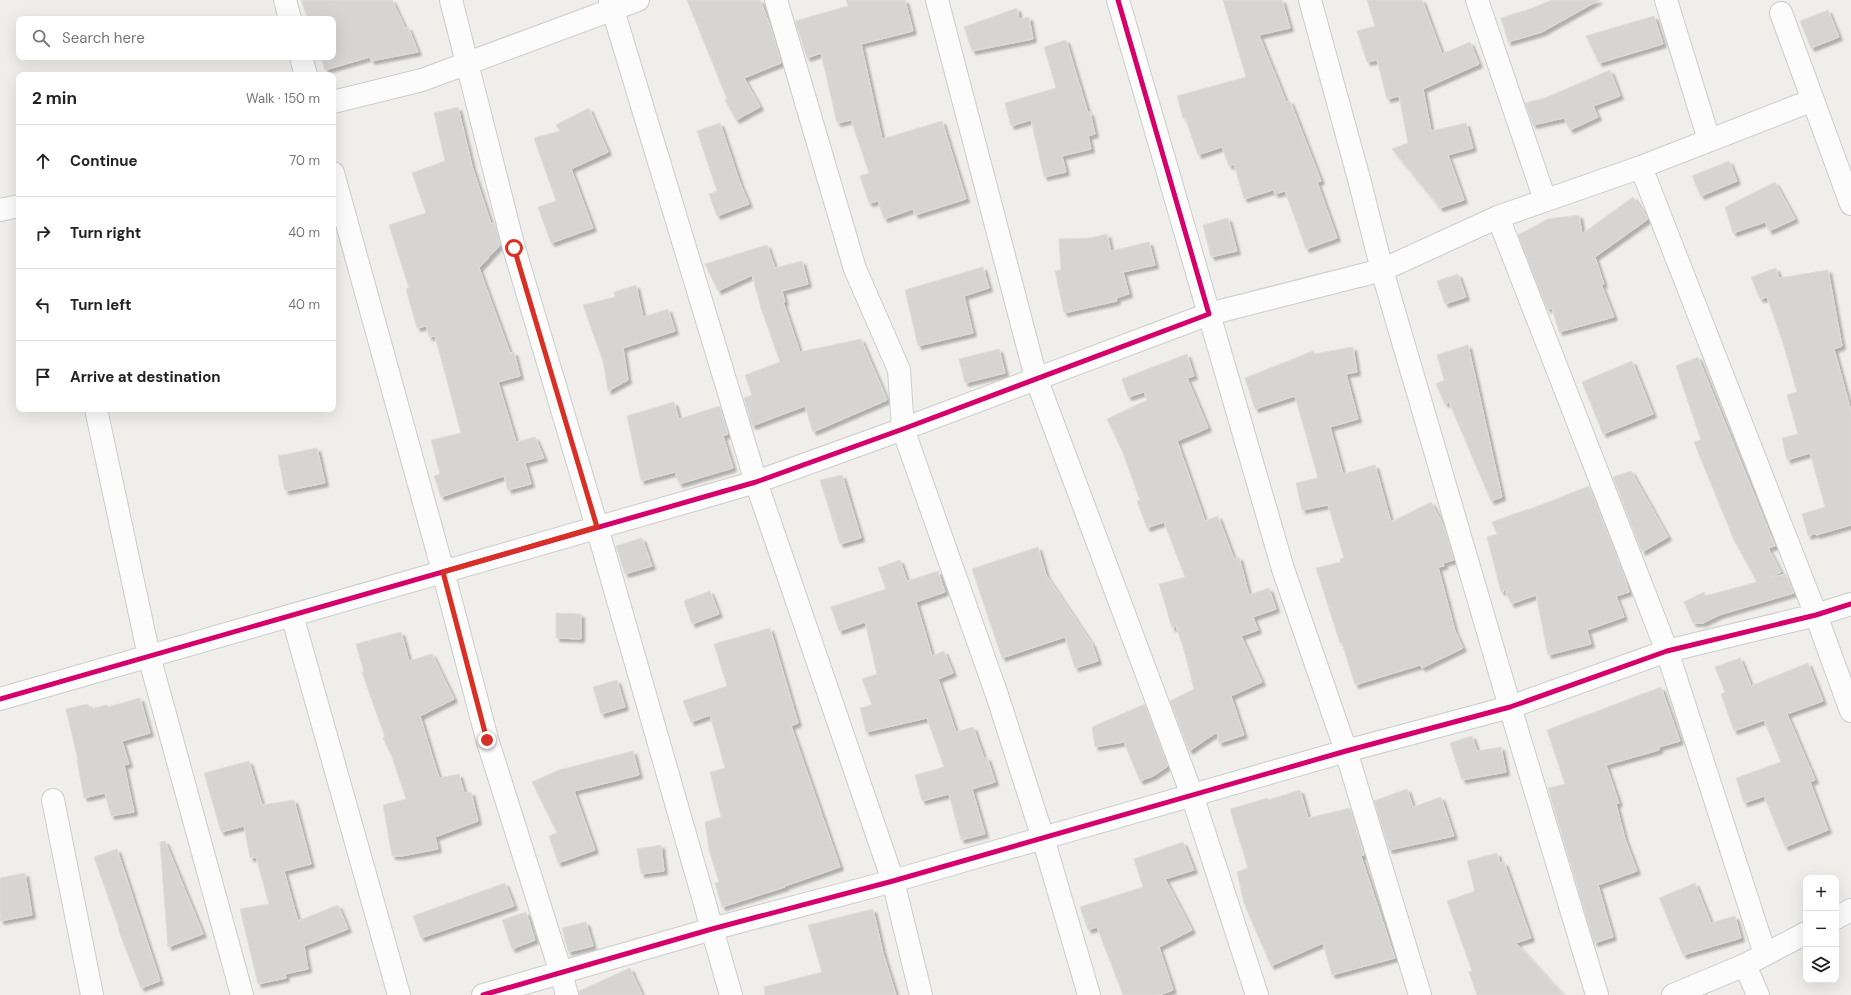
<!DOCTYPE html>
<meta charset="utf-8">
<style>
:root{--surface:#fff;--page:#f6f6f6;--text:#222;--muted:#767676;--line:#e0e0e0}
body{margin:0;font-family:"DM Sans",sans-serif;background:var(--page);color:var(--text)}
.controls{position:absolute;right:12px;bottom:12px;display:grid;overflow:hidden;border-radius:8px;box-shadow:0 4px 16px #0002}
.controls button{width:36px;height:36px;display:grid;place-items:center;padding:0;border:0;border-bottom:1px solid var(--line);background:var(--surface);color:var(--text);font:20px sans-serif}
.stop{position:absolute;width:12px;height:12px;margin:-9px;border:3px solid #d93025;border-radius:50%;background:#fff}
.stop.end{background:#d93025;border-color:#fff;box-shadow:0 1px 4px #0008}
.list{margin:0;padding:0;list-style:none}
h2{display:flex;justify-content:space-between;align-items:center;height:52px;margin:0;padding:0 16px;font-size:17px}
h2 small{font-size:13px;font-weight:400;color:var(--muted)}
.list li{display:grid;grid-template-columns:26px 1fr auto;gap:12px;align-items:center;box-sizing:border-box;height:72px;padding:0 16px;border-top:1px solid var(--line)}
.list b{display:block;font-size:15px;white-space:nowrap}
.list em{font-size:13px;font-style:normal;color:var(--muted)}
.icon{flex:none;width:22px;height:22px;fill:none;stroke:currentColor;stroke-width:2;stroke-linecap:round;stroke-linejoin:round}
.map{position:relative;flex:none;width:1851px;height:995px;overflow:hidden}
.search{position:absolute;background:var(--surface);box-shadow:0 4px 16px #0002;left:16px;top:16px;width:320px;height:44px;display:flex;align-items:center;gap:10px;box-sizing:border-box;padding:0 14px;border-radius:8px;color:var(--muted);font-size:15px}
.panel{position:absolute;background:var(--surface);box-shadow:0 4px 16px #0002;left:16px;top:72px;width:320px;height:340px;border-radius:8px}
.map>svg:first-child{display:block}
</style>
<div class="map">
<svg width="1851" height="995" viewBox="0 0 1851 995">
<defs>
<filter id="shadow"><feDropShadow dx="3.5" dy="3.5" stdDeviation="1" flood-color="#0004"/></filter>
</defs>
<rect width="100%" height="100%" fill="#efeeea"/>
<g fill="#d6d5d3" stroke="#deddd9" filter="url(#shadow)">
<polygon points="301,0 392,0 405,28 408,27 418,52 371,61 370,57 325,70 321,57 333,57 333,19 308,19"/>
<polygon points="687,0 760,0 771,28 781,63 744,78 760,107 736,120 725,100 727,99"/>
<polygon points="846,0 905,0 913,31 861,44 882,139 942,121 966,199 915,215 913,209 884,219 878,201 869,203 860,176 869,173 851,120 837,123 821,53 807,58 795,21 848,6"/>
<polygon points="1223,0 1282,0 1290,28 1259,35 1286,102 1290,101 1321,181 1317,182 1337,238 1306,249 1285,191 1275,194 1273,190 1244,199 1234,164 1229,166 1222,147 1198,155 1185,117 1183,118 1177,96 1246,77"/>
<polygon points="1367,0 1422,0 1442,54 1470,42 1479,64 1423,89 1431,131 1466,123 1473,148 1448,155 1464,200 1440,208 1392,149 1408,143 1399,96 1387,99 1377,60 1367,62 1357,31 1375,26"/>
<polygon points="1552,0 1599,0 1542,32 1508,42 1501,18 1530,9"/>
<polygon points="1017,8 1019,19 1029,17 1033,39 972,51 964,27"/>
<polygon points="1828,10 1839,37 1811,48 1800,21"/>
<polygon points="1654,16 1663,44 1599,63 1586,36"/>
<polygon points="1066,40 1088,113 1090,112 1095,134 1088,136 1091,149 1062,156 1066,172 1044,177 1031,120 1011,126 1005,103 1056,88 1044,47"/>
<polygon points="1610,70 1620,96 1593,106 1598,117 1570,130 1564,118 1533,125 1525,103 1545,98"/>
<polygon points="458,107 472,166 491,224 495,223 500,245 479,268 510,353 514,352 520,376 498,382 516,442 535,437 544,458 525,463 531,484 508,490 504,476 441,497 434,476 440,474 431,440 461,433 435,336 429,337 426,326 417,328 406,289 409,288 389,225 426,213 412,173 445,161 434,113"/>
<polygon points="589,108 608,152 571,169 593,228 551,243 538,207 556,201 534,138 560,131 556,125"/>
<polygon points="720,123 740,183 749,204 717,216 709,194 717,191 697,131"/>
<polygon points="1729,161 1737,181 1701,196 1692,176"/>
<polygon points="1775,182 1795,219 1769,231 1765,222 1733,233 1725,207"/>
<polygon points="1633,197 1648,219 1595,257 1604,284 1601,284 1614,317 1559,332 1552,308 1547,309 1518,235 1548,219 1579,215 1582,234"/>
<polygon points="1228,218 1237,251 1211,257 1203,225"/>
<polygon points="1107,234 1111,251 1149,242 1155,265 1123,272 1129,294 1116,298 1117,301 1064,313 1055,271 1061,270 1059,239 1090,238"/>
<polygon points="767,245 775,268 802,261 808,284 782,291 785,302 783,302 800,352 861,339 887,400 813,432 805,406 752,426 744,398 752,395 745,375 780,362 761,308 752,275 718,291 705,264"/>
<polygon points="983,267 989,288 964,296 973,333 918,346 905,290"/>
<polygon points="1776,268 1779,278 1828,270 1842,346 1834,349 1851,411 1851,525 1816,535 1816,533 1808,536 1802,514 1825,507 1810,453 1787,460 1782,438 1798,434 1787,395 1797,392 1783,343 1767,297 1760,299 1751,277"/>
<polygon points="1458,274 1466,297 1445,304 1437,281"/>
<polygon points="636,285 643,317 668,309 675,331 623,348 628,380 608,391 603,361 583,305 615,297 614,292"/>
<polygon points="1468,345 1502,497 1491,501 1449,402 1445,404 1436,384 1444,380 1437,355"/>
<polygon points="1353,347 1357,372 1346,374 1358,419 1330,427 1343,474 1375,465 1391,522 1431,502 1445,529 1454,560 1443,563 1444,566 1438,567 1455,631 1463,648 1422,668 1420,665 1355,685 1342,643 1340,643 1316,568 1341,562 1340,559 1344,558 1328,505 1302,510 1296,483 1318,478 1295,396 1255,409 1245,378 1313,351 1314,354"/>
<polygon points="999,349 1005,373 965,383 959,359"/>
<polygon points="1187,354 1194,376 1187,378 1208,428 1177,441 1205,521 1218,516 1234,559 1239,557 1249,595 1269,588 1276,609 1253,617 1258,630 1241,636 1262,682 1231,696 1244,735 1219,743 1217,732 1189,751 1170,701 1194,689 1184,650 1176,626 1172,628 1159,584 1185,577 1164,522 1147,528 1137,501 1140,500 1123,453 1107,419 1147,400 1144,392 1128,397 1122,379"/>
<polygon points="1698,357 1775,546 1768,548 1781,572 1769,578 1786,574 1794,593 1719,615 1703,623 1693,623 1684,602 1704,592 1705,596 1757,582 1734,540 1694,442 1701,440 1676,366"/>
<polygon points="1632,361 1653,414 1603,434 1582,382"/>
<polygon points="674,402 679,419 720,406 728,434 723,436 733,468 679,484 675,472 641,481 627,416"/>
<polygon points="317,448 325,483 285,491 278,456"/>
<polygon points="1631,471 1668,537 1642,552 1613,477"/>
<polygon points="842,475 861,538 840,544 820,480"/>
<polygon points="1589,486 1624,575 1629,592 1616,596 1624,617 1587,630 1591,644 1548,655 1536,595 1511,604 1505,590 1501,592 1487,537 1497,534 1492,522 1528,509 1528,510"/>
<polygon points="642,538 652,566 625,574 616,546"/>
<polygon points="1038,547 1046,575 1092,644 1098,661 1075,668 1065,637 1002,658 972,569"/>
<polygon points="900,560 907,581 938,571 945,592 916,602 932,656 944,651 953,673 938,679 956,732 973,727 984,758 987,757 995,782 972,789 985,834 961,840 949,794 922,801 915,775 944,767 927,718 866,732 860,708 872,705 862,679 877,674 865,622 839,631 831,607 886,589 878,568"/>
<polygon points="710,591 719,614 692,624 684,601"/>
<polygon points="556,613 581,614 581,639 556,638"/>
<polygon points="770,628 798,723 791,726 840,867 785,886 785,887 722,907 715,883 719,882 709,850 705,822 721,817 710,772 725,768 710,715 691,722 683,701 727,686 714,644"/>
<polygon points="401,632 409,661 432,654 454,699 420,716 439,778 459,774 464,793 471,792 478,821 435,837 438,849 402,856 392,856 383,805 406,799 392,757 383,738 385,737 362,672 364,672 356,644"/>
<polygon points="1740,658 1751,686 1808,663 1823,701 1787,714 1815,780 1810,782 1828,830 1785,847 1764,796 1744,803 1736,778 1781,762 1764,720 1734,731 1721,694 1725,692 1715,667"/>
<polygon points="617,680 625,707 601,714 593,687"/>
<polygon points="1661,687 1680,741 1659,747 1659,750 1606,765 1619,803 1616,804 1625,839 1637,871 1598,885 1613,937 1594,943 1548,788 1565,784 1547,730"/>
<polygon points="140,698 150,733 122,741 129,764 124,765 134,812 111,816 105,793 84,798 77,760 78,760 66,709 88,704 90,709 107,705 108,707"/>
<polygon points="1145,704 1168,766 1153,776 1140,781 1124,742 1095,747 1092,727"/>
<polygon points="1472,736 1477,751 1501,747 1506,772 1462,780 1450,743"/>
<polygon points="633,751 639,775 574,791 595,850 558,863 549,836 557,833 532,782 559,770"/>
<polygon points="249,761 262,805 294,800 311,864 284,871 298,921 338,905 348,929 304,946 308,969 285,974 286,978 258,984 240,909 269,904 256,857 250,858 244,826 221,832 204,773"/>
<polygon points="1407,789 1413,807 1441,797 1454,836 1389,850 1374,801"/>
<polygon points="1300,790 1308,818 1350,808 1364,855 1361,856 1395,958 1332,975 1323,943 1271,966 1244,903 1237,872 1248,868 1230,809 1268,798 1268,800"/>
<polygon points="165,841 203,934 168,947 160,842"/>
<polygon points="1183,842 1194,870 1165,879 1192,930 1159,947 1173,990 1159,995 1123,995 1097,927 1088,930 1080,907 1143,887 1134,859"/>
<polygon points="661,845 664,871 641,874 637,849"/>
<polygon points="117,849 160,981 141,988 118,929 119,928 94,857"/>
<polygon points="1497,853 1500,863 1504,862 1531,938 1516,943 1563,995 1477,995 1469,972 1472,971 1447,901 1475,891 1467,861"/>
<polygon points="25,873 32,915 0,921 0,878"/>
<polygon points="505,883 514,906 421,938 413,916"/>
<polygon points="1695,883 1711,923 1735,916 1741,938 1683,955 1659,898"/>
<polygon points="873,909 883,953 896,995 765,995 764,987 822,972 808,925"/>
<polygon points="526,912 535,940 512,949 502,920"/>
<polygon points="586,922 593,946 568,952 562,928"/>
<polygon points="630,968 642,995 579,995 579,991"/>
</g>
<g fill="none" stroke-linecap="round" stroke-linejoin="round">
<g stroke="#cbcccc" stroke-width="24">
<g id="minor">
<polyline points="285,0 290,19"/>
<polyline points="451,0 514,248 597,527 731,995"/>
<polyline points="610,0 756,482 893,881 921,995"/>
<polyline points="776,0 855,269 899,370 903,429 997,695 1043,838 1089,995"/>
<polyline points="937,0 1036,378 1192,795 1257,995"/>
<polyline points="1310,0 1359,179 1382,270 1510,707 1597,995"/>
<polyline points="1477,0 1545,200"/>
<polyline points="1666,0 1709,140"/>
<polyline points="1781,13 1851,204"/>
<polyline points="301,57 306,75"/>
<polyline points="333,102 422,80 638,0"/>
<polyline points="1641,167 1816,615 1851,711"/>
<polyline points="333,173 443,571 487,739 561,973 567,995"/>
<polyline points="0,210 19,206"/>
<polyline points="1498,217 1667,651 1765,954"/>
<polyline points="96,409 149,656 242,995"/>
<polyline points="292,615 399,995"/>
<polyline points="0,699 756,482 903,429 1209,314 1118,0"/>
<polyline points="53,800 92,995"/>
<polyline points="1836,918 1851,910"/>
<polyline points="1745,965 1758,995"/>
<polyline points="483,995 712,929 893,881 1346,751 1510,707 1667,651 1816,615 1851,604"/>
<polyline points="1420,995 1346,751 1283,569 1209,314 1382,270 1498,217 1641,167 1813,100"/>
<polyline points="1673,995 1745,965 1806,933"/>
</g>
</g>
<use href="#minor" stroke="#fdfcfc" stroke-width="22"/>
<g stroke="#fff" stroke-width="8">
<g id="cycleway">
<polyline points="0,699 756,482 903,429 1209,314 1118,0"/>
<polyline points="483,995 712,929 893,881 1346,751 1510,707 1667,651 1816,615 1851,604"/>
</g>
</g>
<use href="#cycleway" stroke="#d6006c" stroke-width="5"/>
</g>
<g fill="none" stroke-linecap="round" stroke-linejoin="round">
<polyline stroke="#d93025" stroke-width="5" points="487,740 443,572 597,527 514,248"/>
</g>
</svg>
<div class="controls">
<button>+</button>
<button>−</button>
<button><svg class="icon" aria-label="layers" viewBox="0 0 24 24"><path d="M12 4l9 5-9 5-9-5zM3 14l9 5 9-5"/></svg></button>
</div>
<div class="stop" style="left:514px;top:248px"></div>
<div class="stop end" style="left:487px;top:740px"></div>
<div class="search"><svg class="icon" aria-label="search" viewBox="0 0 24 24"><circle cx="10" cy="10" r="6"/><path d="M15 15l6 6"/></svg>Search here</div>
<section class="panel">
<h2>2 min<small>Walk · 150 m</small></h2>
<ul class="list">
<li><svg class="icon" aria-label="ahead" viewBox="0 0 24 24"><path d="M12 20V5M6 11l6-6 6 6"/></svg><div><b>Continue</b></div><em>70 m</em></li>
<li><svg class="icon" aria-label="right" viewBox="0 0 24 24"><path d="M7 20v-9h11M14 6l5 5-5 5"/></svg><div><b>Turn right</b></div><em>40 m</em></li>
<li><svg class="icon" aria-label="left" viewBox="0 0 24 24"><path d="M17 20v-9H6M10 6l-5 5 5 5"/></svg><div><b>Turn left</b></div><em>40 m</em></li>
<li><svg class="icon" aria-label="arrive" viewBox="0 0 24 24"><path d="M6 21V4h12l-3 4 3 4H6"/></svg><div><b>Arrive at destination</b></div></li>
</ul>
</section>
</div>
